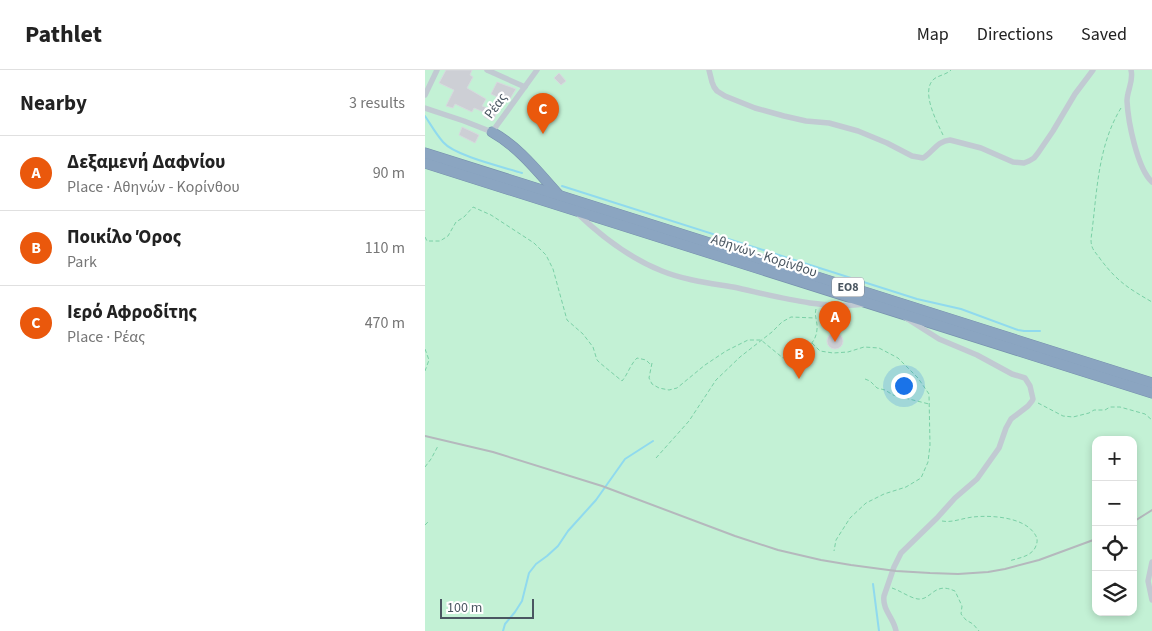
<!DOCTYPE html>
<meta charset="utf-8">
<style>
:root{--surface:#fff;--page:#f6f6f6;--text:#222;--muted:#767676;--line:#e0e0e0;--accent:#ea580c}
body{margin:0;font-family:"Source Sans 3",sans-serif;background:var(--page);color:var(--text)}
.controls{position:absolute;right:15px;bottom:15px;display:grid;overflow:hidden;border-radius:10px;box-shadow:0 2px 8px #0003}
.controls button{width:45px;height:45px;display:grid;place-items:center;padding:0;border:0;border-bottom:1px solid var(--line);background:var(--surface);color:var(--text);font:25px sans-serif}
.scale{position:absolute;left:15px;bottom:12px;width:94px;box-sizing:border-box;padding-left:5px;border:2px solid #4a5661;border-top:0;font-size:14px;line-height:18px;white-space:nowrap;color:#4a5661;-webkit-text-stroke:4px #fff;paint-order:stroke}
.you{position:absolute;left:478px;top:315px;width:18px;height:18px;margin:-12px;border:4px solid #fff;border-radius:50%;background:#1a73e8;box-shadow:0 0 0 8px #1a73e833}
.badge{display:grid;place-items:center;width:32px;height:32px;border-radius:50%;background:var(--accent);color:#fff;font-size:16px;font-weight:700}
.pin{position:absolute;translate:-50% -41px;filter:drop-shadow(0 1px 2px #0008)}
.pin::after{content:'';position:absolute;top:26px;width:18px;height:15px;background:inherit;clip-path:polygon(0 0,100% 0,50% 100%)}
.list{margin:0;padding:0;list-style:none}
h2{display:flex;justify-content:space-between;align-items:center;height:65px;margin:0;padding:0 20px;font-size:21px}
h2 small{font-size:16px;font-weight:400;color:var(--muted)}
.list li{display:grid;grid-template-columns:32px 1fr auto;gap:15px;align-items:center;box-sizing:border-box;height:75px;padding:0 20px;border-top:1px solid var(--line)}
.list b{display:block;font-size:19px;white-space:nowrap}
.list p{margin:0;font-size:16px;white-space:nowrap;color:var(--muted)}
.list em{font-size:16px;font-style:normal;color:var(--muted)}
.icon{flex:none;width:28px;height:28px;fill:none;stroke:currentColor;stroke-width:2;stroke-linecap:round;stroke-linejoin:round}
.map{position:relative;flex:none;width:727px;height:561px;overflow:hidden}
header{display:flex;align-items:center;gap:30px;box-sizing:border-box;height:70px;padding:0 25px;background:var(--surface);border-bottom:1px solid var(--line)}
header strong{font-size:24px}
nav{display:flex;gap:28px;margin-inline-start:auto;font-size:18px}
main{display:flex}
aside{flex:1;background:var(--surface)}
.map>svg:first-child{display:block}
</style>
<header>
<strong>Pathlet</strong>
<nav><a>Map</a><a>Directions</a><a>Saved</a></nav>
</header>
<main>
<aside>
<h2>Nearby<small>3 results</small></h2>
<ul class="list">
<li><span class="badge">A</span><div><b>Δεξαμενή Δαφνίου</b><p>Place · Αθηνών - Κορίνθου</p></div><em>90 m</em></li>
<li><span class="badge">B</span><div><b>Ποικίλο Όρος</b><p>Park</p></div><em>110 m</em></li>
<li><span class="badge">C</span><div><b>Ιερό Αφροδίτης</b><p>Place · Ρέας</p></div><em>470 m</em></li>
</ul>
</aside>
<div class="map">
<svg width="727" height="561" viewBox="0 0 727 561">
<rect width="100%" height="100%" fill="#f5f3f3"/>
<path fill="#c3f1d5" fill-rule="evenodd" d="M0,0H727V561H0ZM671,370H708V542H671Z"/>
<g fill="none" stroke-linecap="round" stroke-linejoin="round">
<g stroke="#90daee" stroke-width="2">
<path d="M0,46C6,55 11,64 18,72C30,86 78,97 97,103"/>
<polyline points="137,116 492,229 536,239 593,260 599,261 615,261"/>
<polyline points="448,514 454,561"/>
<polyline points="78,561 80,554 90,542 97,531 104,503 111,494 122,486 133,476 143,461 171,430 200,389 228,371"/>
</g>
</g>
<g fill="#cdcfd5" stroke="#d7d9de">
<polygon points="21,0 47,0 45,5 48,7 42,18 61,29 57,36 72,42 68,51 59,47 61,43 49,38 47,42 30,34 28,38 21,36 29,20 14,13"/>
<polygon points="134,3 141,11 136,15 129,8"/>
<polygon points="72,12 91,19 83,32 66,24"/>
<polygon points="37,57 54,65 50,73 34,65"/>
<circle cx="410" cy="271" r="8"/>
</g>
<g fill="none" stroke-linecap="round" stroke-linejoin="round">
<g stroke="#7690ad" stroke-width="11">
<g id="highway">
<path d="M67,62C94,77 113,102 133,124"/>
<polyline points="0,83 727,313"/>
<polyline points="0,93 727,323"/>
</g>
</g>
<g stroke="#7ad0a6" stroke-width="1" stroke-dasharray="4 2.5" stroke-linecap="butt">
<path d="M696,38C672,77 672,125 666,169C666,180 670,181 676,190C693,212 703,218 727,232"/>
<path d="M518,65C512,52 495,21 509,9C514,5 521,5 526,0"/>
<path d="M0,167L2,171H15L23,166L31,152L39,147L48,137L66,145L109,173L121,185L128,199L142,250L158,264L168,277L172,290L175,293L197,311C203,304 205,295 212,288L221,290L226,295"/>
<polyline points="387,273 395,281 408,283 423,282 439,277 454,278 473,288 493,308 504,324 505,375 503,392 496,408 481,417 459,424 441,433 425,448 411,470 409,481"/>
<polyline points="0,279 4,290 0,301"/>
<path d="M227,293L224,308L227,314L234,318L244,320L252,318L280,295L301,281L323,270H336L358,288C373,283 391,278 392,259C393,252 389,247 391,239"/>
<polyline points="440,309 445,311 452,318 460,320 468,325 504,334"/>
<polyline points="613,333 638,346 648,347 664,343 669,340 680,340 685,337 695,337 720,344 727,350"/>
<polyline points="231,388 264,351 291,310 315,287 347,262 357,252 366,247 390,248"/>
<polyline points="0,397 6,389 13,376"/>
<path d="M517,451C527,453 538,448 548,447C566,445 598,447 609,463C613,468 613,472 610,478C605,487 593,488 584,491"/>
<polyline points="0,455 3,452"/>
<path d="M467,518C476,521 485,528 493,529C502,530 507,521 514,519C520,517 525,519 530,521L537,536L536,544L541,550L548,554L554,561"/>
</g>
<g stroke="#c1cad2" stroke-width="5.5">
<polyline points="62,0 100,17"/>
<path d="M284,0L287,12L289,17L292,21L300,26L330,38L359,46L381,51L404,53L433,61L462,73L487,86L498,88C508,82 512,71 525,70L556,78L588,92L599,93L604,91L609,88L613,83L628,61L650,24L668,0"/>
<path d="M706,0C709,11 702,20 702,31C703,51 712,98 727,112"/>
<polyline points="0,25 12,0"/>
<polyline points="0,38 39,51 67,62 112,0"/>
<path d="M152,143C177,167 204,188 237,201C259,210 284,213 308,217C350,226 397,240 440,234"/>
<polyline points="727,492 723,511 727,530"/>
<path d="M471,561C469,548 457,540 459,526L469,497L476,483L512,448L530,428L552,409L574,378L581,358L586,349L603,336L607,331L608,329L605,316L600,308L587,304L552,285L514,269L481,248"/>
</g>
<use href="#highway" stroke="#8ba5c1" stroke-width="10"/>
<g stroke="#b5b8bd" stroke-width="2">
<polyline points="0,366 68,382 177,416 310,466 353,480 396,490 426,495 471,501 505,503 533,504 563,502 580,499 614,490 671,469"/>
<polyline points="708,452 727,440"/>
</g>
</g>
<g text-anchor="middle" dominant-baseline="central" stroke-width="4.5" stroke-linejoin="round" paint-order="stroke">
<rect fill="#fff" stroke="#808990" stroke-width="1" x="407" y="207.5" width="32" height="19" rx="4"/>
<g font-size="12" font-weight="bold" fill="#4a5661">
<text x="423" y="217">ΕΟ8</text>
</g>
<g font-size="14" fill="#4a5661" stroke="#fff">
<text transform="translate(71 36) rotate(-54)">Ρέας</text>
<text transform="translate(339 186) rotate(18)">Αθηνών - Κορίνθου</text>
</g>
</g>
</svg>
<div class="controls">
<button>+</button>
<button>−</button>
<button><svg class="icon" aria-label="locate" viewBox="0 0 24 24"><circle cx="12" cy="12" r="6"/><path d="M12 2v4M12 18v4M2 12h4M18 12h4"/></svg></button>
<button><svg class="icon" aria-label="layers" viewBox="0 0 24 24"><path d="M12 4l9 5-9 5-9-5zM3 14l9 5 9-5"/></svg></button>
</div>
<div class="scale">100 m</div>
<div class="you"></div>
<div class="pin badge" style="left:410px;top:272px">A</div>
<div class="pin badge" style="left:374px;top:309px">B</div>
<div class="pin badge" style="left:118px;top:64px">C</div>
</div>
</main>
